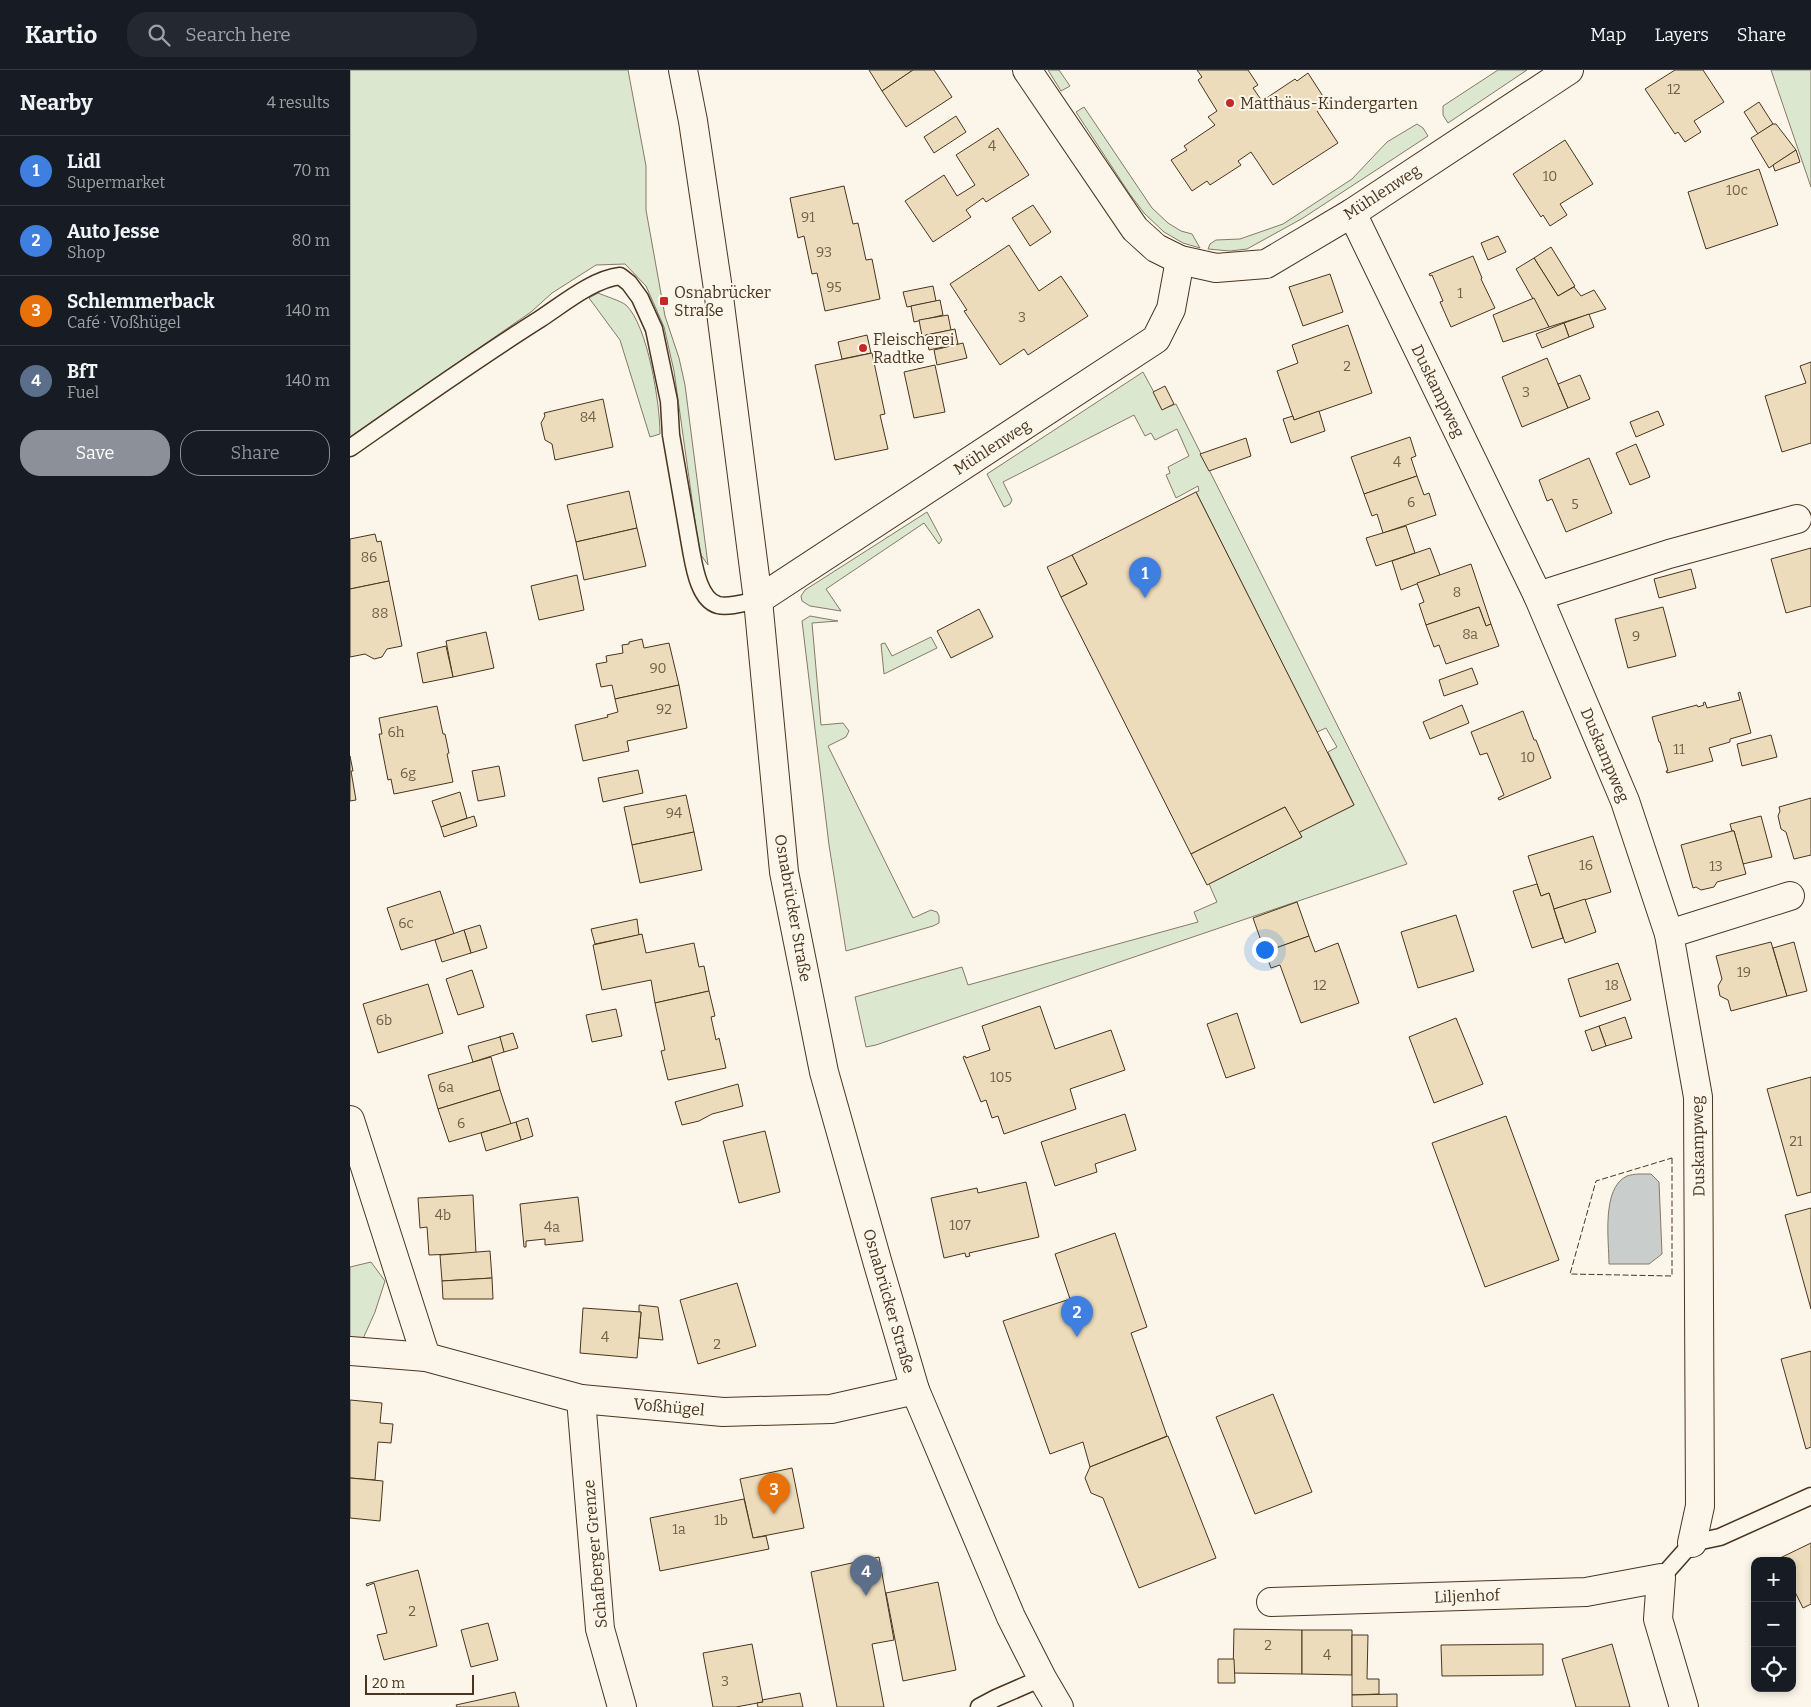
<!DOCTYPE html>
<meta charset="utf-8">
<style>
:root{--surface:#171b24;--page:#242831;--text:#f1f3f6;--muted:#9ea1a6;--line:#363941;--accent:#8c9099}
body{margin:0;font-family:Bitter,serif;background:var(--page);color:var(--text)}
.controls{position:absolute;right:15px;bottom:15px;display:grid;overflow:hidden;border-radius:10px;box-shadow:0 2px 8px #0003}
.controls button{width:45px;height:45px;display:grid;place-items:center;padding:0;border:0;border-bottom:1px solid var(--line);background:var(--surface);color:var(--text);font:25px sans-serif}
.scale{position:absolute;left:15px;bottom:12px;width:109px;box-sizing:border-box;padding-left:5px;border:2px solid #4a3520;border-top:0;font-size:14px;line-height:18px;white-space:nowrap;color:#4a3520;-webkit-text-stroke:4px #fbf6e9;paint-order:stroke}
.you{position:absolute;left:914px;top:879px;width:18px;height:18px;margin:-12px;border:4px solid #fff;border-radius:50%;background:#1a73e8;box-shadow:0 0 0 8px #1a73e833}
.badge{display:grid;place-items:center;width:32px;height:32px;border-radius:50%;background:var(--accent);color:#fff;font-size:16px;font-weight:700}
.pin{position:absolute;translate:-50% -41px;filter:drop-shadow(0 1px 2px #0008)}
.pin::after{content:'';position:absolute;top:26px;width:18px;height:15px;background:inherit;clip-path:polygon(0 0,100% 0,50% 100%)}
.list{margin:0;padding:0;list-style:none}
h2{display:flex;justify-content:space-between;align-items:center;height:65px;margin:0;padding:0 20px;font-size:21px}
h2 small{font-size:16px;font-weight:400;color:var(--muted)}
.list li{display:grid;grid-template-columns:32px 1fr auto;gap:15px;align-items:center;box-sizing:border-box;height:70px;padding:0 20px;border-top:1px solid var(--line)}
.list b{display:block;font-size:19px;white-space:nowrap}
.list p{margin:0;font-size:16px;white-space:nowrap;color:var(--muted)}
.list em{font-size:16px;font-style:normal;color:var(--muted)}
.actions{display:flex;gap:10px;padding:15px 20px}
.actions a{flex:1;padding:11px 0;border:1px solid var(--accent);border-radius:20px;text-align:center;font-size:18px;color:var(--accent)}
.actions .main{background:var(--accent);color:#fff}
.icon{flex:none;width:28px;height:28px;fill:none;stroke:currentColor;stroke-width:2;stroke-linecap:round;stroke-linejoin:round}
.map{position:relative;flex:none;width:1461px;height:1637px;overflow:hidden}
header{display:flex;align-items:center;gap:30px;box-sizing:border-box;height:70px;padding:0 25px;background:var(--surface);border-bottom:1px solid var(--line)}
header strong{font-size:24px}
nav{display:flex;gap:28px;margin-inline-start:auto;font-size:18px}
.search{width:350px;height:45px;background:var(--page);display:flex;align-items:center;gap:12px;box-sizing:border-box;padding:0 18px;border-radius:20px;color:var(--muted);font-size:19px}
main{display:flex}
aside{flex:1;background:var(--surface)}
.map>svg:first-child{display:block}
</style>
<header>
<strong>Kartio</strong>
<div class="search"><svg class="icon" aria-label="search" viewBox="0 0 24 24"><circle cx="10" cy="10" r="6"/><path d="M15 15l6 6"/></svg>Search here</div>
<nav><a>Map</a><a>Layers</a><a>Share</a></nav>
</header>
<main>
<aside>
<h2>Nearby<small>4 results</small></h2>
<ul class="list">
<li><span class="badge" style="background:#3f7fe0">1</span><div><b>Lidl</b><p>Supermarket</p></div><em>70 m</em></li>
<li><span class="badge" style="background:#3f7fe0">2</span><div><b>Auto Jesse</b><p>Shop</p></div><em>80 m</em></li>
<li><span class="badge" style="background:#e8710a">3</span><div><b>Schlemmerback</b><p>Café · Voßhügel</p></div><em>140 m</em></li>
<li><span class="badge" style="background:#5c6f8a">4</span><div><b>BfT</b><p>Fuel</p></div><em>140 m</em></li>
</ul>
<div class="actions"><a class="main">Save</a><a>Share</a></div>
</aside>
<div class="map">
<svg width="1461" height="1637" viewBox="0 0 1461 1637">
<rect width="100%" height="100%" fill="#fbf6e9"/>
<g fill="#dce7d0" stroke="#887966">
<polygon points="0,0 278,0 296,96 296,140 315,246 329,288 335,315 358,495 351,485 347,465 324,301 314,257 296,216 275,194 246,195 202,223 181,242 0,367"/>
<polygon points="698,0 709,0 720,16 711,21"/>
<polygon points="1148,0 1177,0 1098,53 1093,45 1093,36"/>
<polygon points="1421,0 1461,0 1461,117"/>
<polygon points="734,37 802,138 818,153 831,161 842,164 850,178 833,173 814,162 794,143 779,123 726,42"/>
<polygon points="1067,54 1073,58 1078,66 953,148 897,179 880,181 858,179 860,174 866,170 890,169 933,154 1002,109 1037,72"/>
<path d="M248,223C255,226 271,231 276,235C298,256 310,334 310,364L300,367L270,270L239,228Z"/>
<polygon points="793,302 813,339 826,334 1057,794 526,975 516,977 505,927 612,897 618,915 848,852 844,842 867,832 859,814 952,767 949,762 1004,735 978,682 987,677 976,658 967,662 846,422 849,421 848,416 826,428 816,405 820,403 818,397 839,386 827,359 805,370 801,363 795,366 784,345 653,412 662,430 660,434 654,437 637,404"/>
<polygon points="577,442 592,470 589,474 574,453 476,519 491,541 460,536 452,531 451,526 455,520"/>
<polygon points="460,546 488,551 462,553 471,655 493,653 499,661 496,667 478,676 563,848 581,840 587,842 589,846 589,853 583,856 496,881 479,775 452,551"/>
<polygon points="581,567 587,578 534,604 531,574 535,573 542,586"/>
<polygon points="21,1192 35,1211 25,1242 12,1271 0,1270 0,1197"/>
</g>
<path fill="#c9cecd" stroke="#887966" d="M1289,1104H1301L1309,1112L1312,1184L1299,1194H1259C1259,1171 1251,1118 1277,1106C1280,1105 1285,1104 1289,1104Z"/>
<g fill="#ecdcbc" stroke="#4a3520">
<polygon points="519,0 563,0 532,21"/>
<polygon points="563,0 584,0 602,27 556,57 532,21"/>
<polygon points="847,0 898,0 908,15 903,18 912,31 945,9 947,11 958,3 978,34 967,41 988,73 923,115 901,82 888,91 891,95 860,115 857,111 842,121 821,90 837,80 834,76 865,55 858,47 867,41 848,10 852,7"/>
<polygon points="1325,0 1353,0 1374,32 1344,51 1351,62 1335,72 1328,62 1325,64 1295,19"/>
<polygon points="1409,32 1423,54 1408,64 1394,42"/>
<polygon points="606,46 616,62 584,83 574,67"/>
<polygon points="1423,54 1426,54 1446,80 1419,98 1401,68"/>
<polygon points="648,58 679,105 636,132 633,128 616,140 621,147 583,172 555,131 594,105 607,126 625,115 606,85"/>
<polygon points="1215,70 1243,114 1210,134 1217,145 1200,156 1193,145 1191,147 1163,104"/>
<polygon points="1446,80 1450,92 1425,101 1423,95"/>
<polygon points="1409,99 1428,155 1356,179 1338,122"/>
<polygon points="494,116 503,154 508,153 516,190 522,189 530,229 475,241 467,203 462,204 454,166 448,168 440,128"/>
<polygon points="683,135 701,162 680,176 662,148"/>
<polygon points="1148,166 1156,182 1138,190 1131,173"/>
<polygon points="659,175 689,221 711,206 738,246 678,285 674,279 650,295 614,241 617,240 600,214"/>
<polygon points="1201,177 1225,216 1208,226 1184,188"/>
<polygon points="1123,186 1132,208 1131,209 1145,238 1101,257 1090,232 1093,231 1082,205 1080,206 1079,204"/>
<polygon points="1184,188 1208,226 1224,217 1231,226 1244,220 1256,239 1199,257 1166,199"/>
<polygon points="980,204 993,242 953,256 939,217"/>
<polygon points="583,216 586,231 557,237 553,222"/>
<polygon points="1184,228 1199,257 1153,272 1143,245"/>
<polygon points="590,230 593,245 564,252 561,236"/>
<polygon points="1239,244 1244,257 1219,267 1214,253"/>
<polygon points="598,245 601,260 572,266 569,250"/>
<polygon points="1214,253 1219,267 1192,278 1186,264"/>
<polygon points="998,255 1022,323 944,350 927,301 948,293 942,275"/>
<polygon points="605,259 608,274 579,280 576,265"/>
<polygon points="517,265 521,283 492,289 488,272"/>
<polygon points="613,273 617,288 587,295 584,280"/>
<polygon points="522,283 535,344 530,345 538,379 485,390 465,295"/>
<polygon points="1197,288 1218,338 1172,357 1152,307"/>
<polygon points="1461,292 1461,373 1432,382 1415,326 1456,313 1450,296"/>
<polygon points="585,295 595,342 564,348 554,302"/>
<polygon points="1230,305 1240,329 1218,338 1208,314"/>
<polygon points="815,316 824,334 812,340 803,322"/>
<polygon points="253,329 263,377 205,390 202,374 195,370 191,353 195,346 194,343"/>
<polygon points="969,341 975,361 941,373 933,349 943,346 944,350"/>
<polygon points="1308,341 1314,355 1286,367 1280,352"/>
<polygon points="1060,367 1066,386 1061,388 1067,406 1014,424 1001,387"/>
<polygon points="896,368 901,386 859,401 850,384"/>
<polygon points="1286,374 1300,407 1280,415 1266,383"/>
<polygon points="1239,388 1262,443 1216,462 1202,429 1197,431 1189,410"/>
<polygon points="1067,406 1074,425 1079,423 1086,445 1033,463 1027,444 1022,446 1014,424"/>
<polygon points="279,421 287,458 226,472 217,435"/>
<polygon points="846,422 1004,735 948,763 935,737 841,784 711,527 737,514 722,485"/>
<polygon points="1056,456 1065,483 1026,496 1016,468"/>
<polygon points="287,458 296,496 234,510 226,472"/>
<polygon points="25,464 27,472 31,471 39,511 0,519 0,469"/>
<polygon points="1080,478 1090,505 1051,520 1042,491"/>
<polygon points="1461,478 1461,536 1436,543 1421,489"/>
<polygon points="722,485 737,514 711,527 697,497"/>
<polygon points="1121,494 1141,554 1136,556 1129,537 1076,555 1069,534 1074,532 1067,513"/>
<polygon points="1341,499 1346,518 1309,528 1304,509"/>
<polygon points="227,505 234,540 189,550 181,516"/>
<polygon points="39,511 52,576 37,579 32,587 24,589 15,584 0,587 0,519"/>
<polygon points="1129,537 1136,556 1141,554 1149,576 1096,594 1089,575 1084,577 1076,555"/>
<polygon points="1313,537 1326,586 1278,598 1265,549"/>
<polygon points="629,539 643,567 601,588 587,561"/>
<polygon points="136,562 144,598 103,607 96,571"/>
<polygon points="292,569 294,578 319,573 329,615 265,629 262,615 251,617 246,594 257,592 256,586 273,583 272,575 279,574 279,572"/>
<polygon points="96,576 103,607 73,613 67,583"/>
<polygon points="1122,598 1128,614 1094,626 1089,610"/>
<polygon points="329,615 337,658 277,671 279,681 233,691 225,655 258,647 257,645 268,642 265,629"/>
<polygon points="1390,622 1401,663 1380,669 1380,672 1359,678 1363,691 1317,703 1316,701 1318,701 1310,672 1309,672 1302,647 1347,635 1348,637 1354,635 1353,633 1355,632 1357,638 1390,630 1388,623"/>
<polygon points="1112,635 1119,653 1080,669 1073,652"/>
<polygon points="87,636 93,664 95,664 99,683 97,684 103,712 44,724 41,709 38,710 29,664 32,664 29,648"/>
<polygon points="1173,641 1184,670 1186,670 1201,708 1149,730 1148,728 1154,725 1137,683 1130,685 1121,662"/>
<polygon points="1421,665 1427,687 1392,696 1387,674"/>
<polygon points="0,686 3,701 1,701 6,730 0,731"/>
<polygon points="149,696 155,726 128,731 122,701"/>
<polygon points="288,700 293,723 253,732 248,708"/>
<polygon points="110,722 117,748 91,757 82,731"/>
<polygon points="336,725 344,762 282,775 274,737"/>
<polygon points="1461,728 1461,785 1444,789 1436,762 1431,759 1428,746 1430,741 1429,737"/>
<polygon points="935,737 952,767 857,815 841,784"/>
<polygon points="124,746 127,756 94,767 91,757"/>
<polygon points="1411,746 1422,787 1393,794 1384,761 1382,761 1380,754"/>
<polygon points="1382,761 1384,761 1396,804 1367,812 1364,817 1351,820 1346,817 1343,818 1331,775"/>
<polygon points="344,762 352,800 290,813 282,775"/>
<polygon points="1243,766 1261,822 1204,839 1199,823 1191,826 1178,786"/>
<polygon points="1187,814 1191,826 1199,823 1213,868 1182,878 1163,821"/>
<polygon points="90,821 104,864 51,880 37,838"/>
<polygon points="1235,829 1246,862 1215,873 1204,839"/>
<polygon points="947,832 959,866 915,882 903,848"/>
<polygon points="1106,845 1124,901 1068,918 1051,862"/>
<polygon points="287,849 289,865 245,874 241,859"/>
<polygon points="130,855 137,878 121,883 114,860"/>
<polygon points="114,860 121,883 92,892 85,870"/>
<polygon points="292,864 296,883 344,873 349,897 354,896 359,921 305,933 301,910 252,920 243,875"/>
<polygon points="959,866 965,882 988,873 1009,933 951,953 930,895 921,898 915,882"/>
<polygon points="1421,872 1437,926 1381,941 1378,930 1370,926 1368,916 1372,909 1366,886"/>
<polygon points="1444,872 1457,921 1437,926 1423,878"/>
<polygon points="1268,893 1281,930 1230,947 1218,909"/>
<polygon points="122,900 134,937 108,945 96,909"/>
<polygon points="78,914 93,963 28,983 13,934"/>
<polygon points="359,921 365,946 361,947 366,970 369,968 376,998 318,1010 311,981 315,980 305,933"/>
<polygon points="690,936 705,979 761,960 775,1000 720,1019 726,1039 654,1064 648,1046 642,1048 636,1030 631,1032 613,987 615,986 616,988 640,980 632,956"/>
<polygon points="266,939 272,966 242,972 236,945"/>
<polygon points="887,943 905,998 876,1008 857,954"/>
<polygon points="1275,947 1282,968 1256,976 1249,956"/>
<polygon points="1106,948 1133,1014 1084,1033 1059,967"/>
<polygon points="1249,956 1256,976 1242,981 1235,961"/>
<polygon points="163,963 168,978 154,982 149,967"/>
<polygon points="150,967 154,982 123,992 118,976"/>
<polygon points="141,987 150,1020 88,1039 78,1005"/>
<polygon points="1461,1007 1461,1122 1447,1126 1417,1019"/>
<polygon points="388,1014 393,1036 362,1044 349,1051 332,1055 325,1032"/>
<polygon points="150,1020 161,1054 99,1072 88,1039"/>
<polygon points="775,1044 786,1080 745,1094 747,1102 705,1116 691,1072"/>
<polygon points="1156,1046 1209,1190 1135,1217 1082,1073"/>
<polygon points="178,1048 183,1066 171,1070 166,1052"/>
<polygon points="166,1052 171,1070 136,1081 131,1063"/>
<polygon points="415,1061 430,1122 389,1133 373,1071"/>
<polygon points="676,1112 689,1167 619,1183 620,1186 616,1187 615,1183 594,1188 581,1128 627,1118 628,1123"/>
<polygon points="123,1125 126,1183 79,1185 77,1157 70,1158 68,1128"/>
<polygon points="228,1127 233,1171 195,1175 195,1169 176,1171 176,1177 174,1177 170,1134"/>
<polygon points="1461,1138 1461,1239 1435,1145"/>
<polygon points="765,1163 797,1257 781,1263 817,1366 740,1397 733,1372 700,1384 653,1251 720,1229 705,1184"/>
<polygon points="140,1181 142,1208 92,1211 90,1185"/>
<polygon points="142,1208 143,1229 93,1229 92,1211"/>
<polygon points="387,1213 406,1276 348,1294 330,1230"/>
<polygon points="289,1235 308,1237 313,1270 289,1268 291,1242 289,1242"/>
<polygon points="233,1238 291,1242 287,1288 230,1283"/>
<polygon points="1461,1281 1461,1377 1456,1379 1431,1289"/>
<polygon points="923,1324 962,1422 905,1444 866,1347"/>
<polygon points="0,1330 32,1333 30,1353 43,1354 41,1373 28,1372 25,1410 0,1408"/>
<polygon points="818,1366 866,1488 789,1518 753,1428 741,1423 735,1408 740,1397"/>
<polygon points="442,1398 454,1458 403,1468 390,1409"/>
<polygon points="0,1408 33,1411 30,1451 0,1448"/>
<polygon points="394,1429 403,1468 416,1466 419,1479 310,1501 300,1448"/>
<polygon points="1461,1473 1461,1534 1453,1538 1442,1516 1442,1491 1429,1491 1428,1489"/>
<polygon points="529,1487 544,1570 522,1574 534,1637 487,1637 461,1502"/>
<polygon points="68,1500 87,1576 34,1590 27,1565 37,1563 24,1513 17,1516 16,1514"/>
<polygon points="588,1512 606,1600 553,1611 536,1523"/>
<polygon points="138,1553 148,1590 121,1597 111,1560"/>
<polygon points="884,1559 952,1560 952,1604 883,1603"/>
<polygon points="952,1560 1002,1560 1002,1605 952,1604"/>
<polygon points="1002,1565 1018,1565 1017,1609 1029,1609 1029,1624 1002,1625"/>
<polygon points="402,1574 413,1632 386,1637 363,1637 353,1583"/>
<polygon points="1193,1574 1193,1605 1092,1606 1091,1575"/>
<polygon points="1262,1574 1280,1637 1226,1637 1212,1589"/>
<polygon points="868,1589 884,1589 885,1613 868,1613"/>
<polygon points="165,1622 169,1637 107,1637 106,1635"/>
<polygon points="450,1623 453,1637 408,1637 407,1633 413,1632 412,1630"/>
<polygon points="1047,1624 1047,1637 1002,1637 1002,1625"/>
</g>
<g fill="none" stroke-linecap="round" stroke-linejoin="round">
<g stroke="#4a3520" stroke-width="19">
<g id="service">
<path d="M0,378C63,334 125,290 190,249C213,234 243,209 270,206L279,213L290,228L304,259L319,331L321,365L341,480C344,496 349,530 368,535C378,538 398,532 408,530"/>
<polyline points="1311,1508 1342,1473 1370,1467 1461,1426"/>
<polyline points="629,1637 646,1628 692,1608"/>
</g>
</g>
<g stroke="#4a3520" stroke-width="30">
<g id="minor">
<polyline points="677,0 785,159 806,178 830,190 866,198 916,194 1002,143 1219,0"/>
<polyline points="1002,143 1188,526 1275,731 1319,864 1348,1027 1350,1436 1342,1473"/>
<polyline points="1188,526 1319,484 1447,449"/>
<polyline points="408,530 806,269 821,239 830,190"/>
<polyline points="1319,864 1440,826"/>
<polyline points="0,1050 76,1287 231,1329 373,1342 481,1339 565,1320"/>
<polyline points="0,1281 76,1287"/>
<polyline points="231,1329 250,1559 272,1637"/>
<polyline points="921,1532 1236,1522 1311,1508 1308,1549 1334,1637"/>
</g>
</g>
<g stroke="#4a3520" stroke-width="30">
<polyline id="secondary" points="333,0 343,51 368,219 408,530 434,802 474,1002 528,1194 565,1320 661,1547 692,1608 709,1637"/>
</g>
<use href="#service" stroke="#fbf6e9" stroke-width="16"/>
<use href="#minor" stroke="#fbf6e9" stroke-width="28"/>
<use href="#secondary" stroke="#fbf6e9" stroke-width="28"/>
<polygon stroke="#4a3520" stroke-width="1" stroke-dasharray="6 2.5" stroke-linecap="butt" points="1322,1088 1322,1206 1220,1204 1246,1111"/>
</g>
<g fill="#c62828" stroke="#fbf6e9" stroke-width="2">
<circle cx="880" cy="33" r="5"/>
<rect x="309" y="226" width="10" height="10" rx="2.5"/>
<circle cx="513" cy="278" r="5"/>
</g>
<g text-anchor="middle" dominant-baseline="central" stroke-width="4" stroke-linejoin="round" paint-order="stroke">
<g font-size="14" fill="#725f47">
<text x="1324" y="19">12</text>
<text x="642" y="76">4</text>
<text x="1200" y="106">10</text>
<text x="1387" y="120">10c</text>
<text x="458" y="147">91</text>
<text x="474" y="182">93</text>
<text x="484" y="217">95</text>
<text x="1110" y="223">1</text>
<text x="672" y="247">3</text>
<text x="997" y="296">2</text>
<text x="1176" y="322">3</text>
<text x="238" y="347">84</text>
<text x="1047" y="392">4</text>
<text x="1061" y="432">6</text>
<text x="1225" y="434">5</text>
<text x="19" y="487">86</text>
<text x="1107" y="522">8</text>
<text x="30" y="543">88</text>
<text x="1120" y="564">8a</text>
<text x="1286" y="566">9</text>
<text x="308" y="598">90</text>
<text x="314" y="639">92</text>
<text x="46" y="662">6h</text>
<text x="1329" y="679">11</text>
<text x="1178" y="687">10</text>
<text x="58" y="703">6g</text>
<text x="324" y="743">94</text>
<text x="1236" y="795">16</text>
<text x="1366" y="796">13</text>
<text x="56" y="853">6c</text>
<text x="1394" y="902">19</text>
<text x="970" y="915">12</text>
<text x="1262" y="915">18</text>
<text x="34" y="950">6b</text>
<text x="651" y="1007">105</text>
<text x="96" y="1017">6a</text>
<text x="111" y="1053">6</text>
<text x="1446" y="1071">21</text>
<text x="93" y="1145">4b</text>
<text x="610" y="1155">107</text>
<text x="202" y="1157">4a</text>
<text x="255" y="1267">4</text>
<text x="367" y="1274">2</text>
<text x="371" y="1450">1b</text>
<text x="329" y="1459">1a</text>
<text x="62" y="1541">2</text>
<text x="918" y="1575">2</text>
<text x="977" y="1585">4</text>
<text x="375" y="1611">3</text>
</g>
<g font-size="16" fill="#4a3520" stroke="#fbf6e9" text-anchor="start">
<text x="890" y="33">Matthäus-Kindergarten</text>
<text x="324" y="222">Osnabrücker<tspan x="324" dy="18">Straße</tspan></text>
<text x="523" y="269">Fleischerei<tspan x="523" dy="18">Radtke</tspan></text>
</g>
<g font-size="16" fill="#4a3520" stroke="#fbf6e9">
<text transform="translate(1032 122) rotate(-33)">Mühlenweg</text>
<text transform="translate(1088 321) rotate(64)">Duskampweg</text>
<text transform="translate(642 377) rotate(-33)">Mühlenweg</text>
<text transform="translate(1255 685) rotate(67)">Duskampweg</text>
<text transform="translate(443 838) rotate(80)">Osnabrücker Straße</text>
<text transform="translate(1348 1076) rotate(-91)">Duskampweg</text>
<text transform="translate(539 1231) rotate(74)">Osnabrücker Straße</text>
<text transform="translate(319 1337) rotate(5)">Voßhügel</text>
<text transform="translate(245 1484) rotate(-95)">Schafberger Grenze</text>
<text transform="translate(1117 1526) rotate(-2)">Liljenhof</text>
</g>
</g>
</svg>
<div class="controls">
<button>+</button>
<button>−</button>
<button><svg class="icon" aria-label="locate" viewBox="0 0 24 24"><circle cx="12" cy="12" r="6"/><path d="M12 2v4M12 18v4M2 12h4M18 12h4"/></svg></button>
</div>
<div class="scale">20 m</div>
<div class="you"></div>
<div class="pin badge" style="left:795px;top:528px;background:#3f7fe0">1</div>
<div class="pin badge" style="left:727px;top:1267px;background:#3f7fe0">2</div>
<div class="pin badge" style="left:424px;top:1444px;background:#e8710a">3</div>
<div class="pin badge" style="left:516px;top:1526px;background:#5c6f8a">4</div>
</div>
</main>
